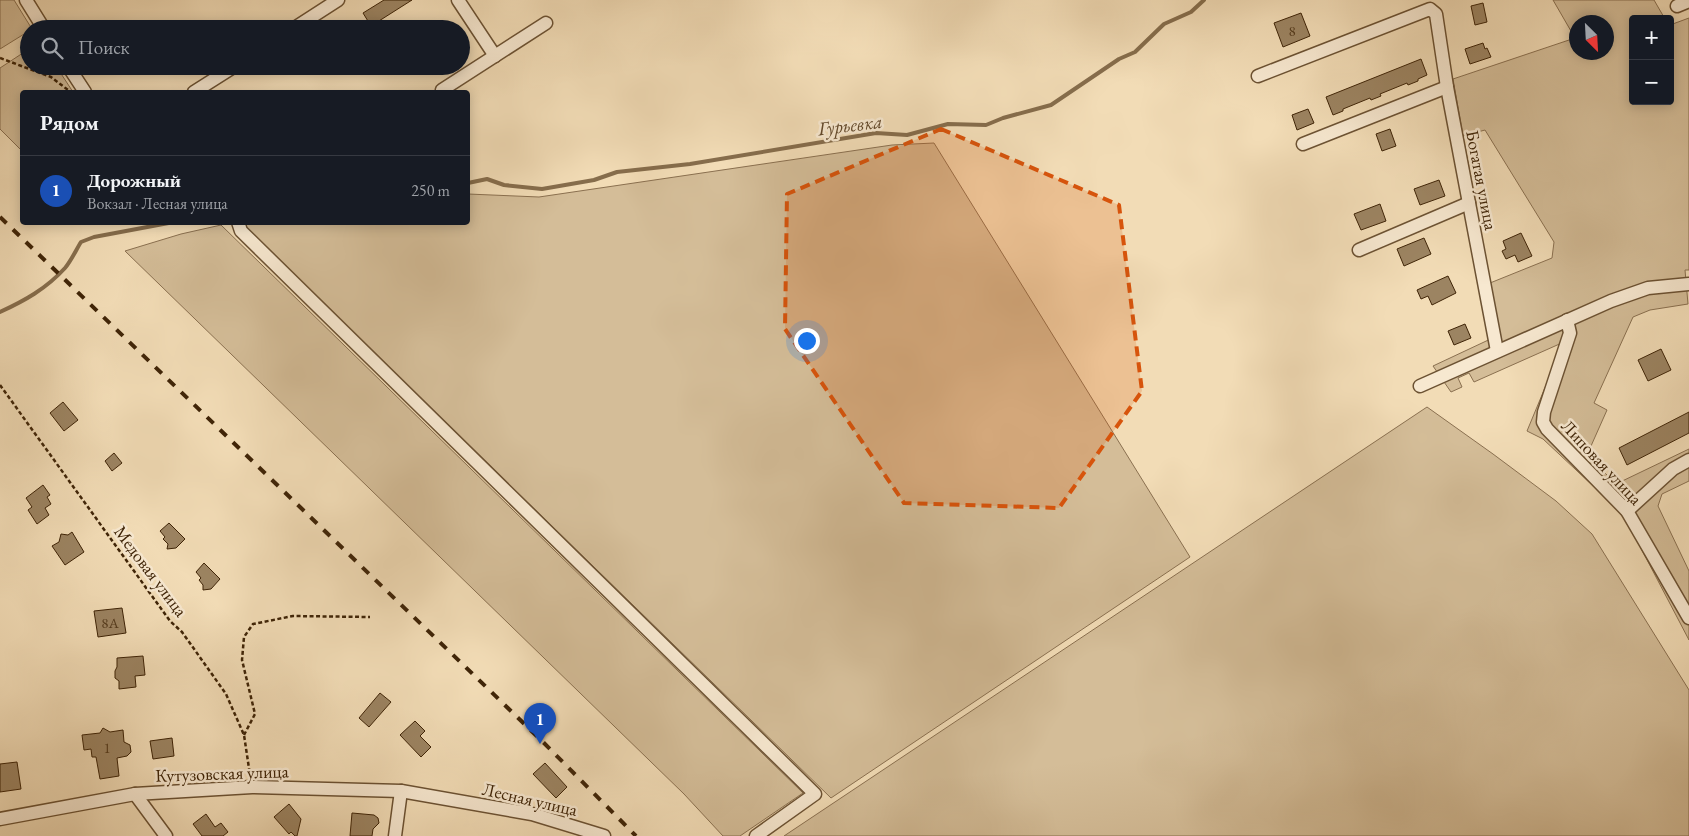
<!DOCTYPE html>
<html lang="ru">
<meta charset="utf-8">
<style>
:root{--surface:#171b24;--page:#20242c;--text:#f1f3f6;--muted:#9ea1a6;--line:#363941;--accent:#c59692}
body{margin:0;font-family:"EB Garamond",serif;background:var(--page);color:var(--text)}
.controls{position:absolute;right:15px;top:15px;display:grid;overflow:hidden;border-radius:5px;box-shadow:0 2px 12px #0003}
.controls button{width:45px;height:45px;display:grid;place-items:center;padding:0;border:0;border-bottom:1px solid var(--line);background:var(--surface);color:var(--text);font:25px sans-serif}
.compass{position:absolute;left:1569px;top:15px;width:45px;height:45px;border-radius:50%;background:var(--surface);box-shadow:0 2px 12px #0003;rotate:156deg}
.you{position:absolute;left:806px;top:340px;width:18px;height:18px;margin:-12px;border:4px solid #fff;border-radius:50%;background:#1a73e8;box-shadow:0 0 0 8px #1a73e833}
.badge{display:grid;place-items:center;width:32px;height:32px;border-radius:50%;background:var(--accent);color:#fff;font-size:16px;font-weight:700}
.pin{position:absolute;translate:-50% -41px;filter:drop-shadow(0 1px 2px #0008)}
.pin::after{content:'';position:absolute;top:26px;width:18px;height:15px;background:inherit;clip-path:polygon(0 0,100% 0,50% 100%)}
.list{margin:0;padding:0;list-style:none}
h2{display:flex;justify-content:space-between;align-items:center;height:65px;margin:0;padding:0 20px;font-size:21px}
h2 small{font-size:16px;font-weight:400;color:var(--muted)}
.list li{display:grid;grid-template-columns:32px 1fr auto;gap:15px;align-items:center;box-sizing:border-box;height:70px;padding:0 20px;border-top:1px solid var(--line)}
.list b{display:block;font-size:19px;white-space:nowrap}
.list p{margin:0;font-size:16px;white-space:nowrap;color:var(--muted)}
.list em{font-size:16px;font-style:normal;color:var(--muted)}
.icon{flex:none;width:28px;height:28px;fill:none;stroke:currentColor;stroke-width:2;stroke-linecap:round;stroke-linejoin:round}
.map{position:relative;flex:none;width:1689px;height:836px;overflow:hidden}
.search{position:absolute;background:var(--surface);box-shadow:0 2px 12px #0003;left:20px;top:20px;width:450px;height:55px;display:flex;align-items:center;gap:12px;box-sizing:border-box;padding:0 18px;border-radius:28px;color:var(--muted);font-size:19px}
.panel{position:absolute;background:var(--surface);box-shadow:0 2px 12px #0003;left:20px;top:90px;width:450px;height:135px;border-radius:5px}
.map>svg:first-child{display:block}
</style>
<div class="map">
<svg width="1689" height="836" viewBox="0 0 1689 836">
<rect width="100%" height="100%" fill="#f2dcb6"/>
<filter id="stains"><feTurbulence type="fractalNoise" baseFrequency=".004" numOctaves="4"/><feColorMatrix values="0 0 0 0 .2 0 0 0 0 .09 0 0 0 0 .02 0 0 0 .5 -.17"/></filter>
<radialGradient id="worn" r=".72"><stop offset=".6" stop-color="#630" stop-opacity="0"/><stop offset="1" stop-color="#630" stop-opacity=".3"/></radialGradient>
<g fill="#d4bd98" stroke="#8a7050" fill-rule="evenodd">
<polygon points="0,0 14,0 32,29 29,29 29,31 0,49"/>
<path d="M1553,0H1654L1665,19H1633V101H1670V25L1689,18V270H1685L1688,304L1650,310L1633,317L1594,403L1607,410L1587,455L1616,484L1689,449V481L1662,494L1658,506L1689,571V640L1623,514L1543,439L1527,431L1564,342L1474,382L1469,373L1458,378L1462,387L1451,392L1433,366L1499,335L1490,283L1552,258L1554,242L1485,130L1463,136L1453,79L1575,38ZM1576,22H1606V52H1576Z"/>
<polygon points="29,49 29,66 56,66 73,92 22,92 22,151 0,129 0,68"/>
<polygon points="934,143 1190,557 831,798 241,223 468,222 468,194 539,197 892,145"/>
<polygon points="221,225 803,793 740,836 723,836 684,794 125,251 181,234"/>
<polygon points="1427,407 1493,454 1556,501 1592,534 1689,690 1689,836 784,836"/>
</g>
<g fill="none" stroke-linecap="round" stroke-linejoin="round">
<g stroke="#866d4c" stroke-width="4">
<polyline points="468,183 487,179 504,185 542,189 594,180 617,172 690,164 876,133 907,135 948,124 986,125 1003,118 1051,105 1119,59 1135,52 1164,24 1191,12 1204,0"/>
<path d="M0,312C24,301 46,289 65,268C71,261 76,250 81,242L94,237L174,222"/>
</g>
</g>
<g fill="#9c8462" stroke="#3f2407">
<polygon points="384,0 412,0 371,26 363,13"/>
<polygon points="1483,3 1487,22 1475,25 1471,6"/>
<polygon points="1301,13 1310,36 1283,47 1274,23"/>
<polygon points="1483,43 1485,49 1487,48 1491,57 1470,64 1465,49"/>
<polygon points="1421,59 1427,75 1418,79 1418,81 1408,85 1407,83 1380,94 1381,96 1371,100 1370,98 1343,109 1343,111 1333,115 1326,97"/>
<polygon points="1308,109 1314,123 1297,130 1292,115"/>
<polygon points="1390,129 1396,146 1382,151 1376,134"/>
<polygon points="1439,180 1445,196 1420,205 1414,189"/>
<polygon points="1380,204 1386,221 1361,230 1354,214"/>
<polygon points="1521,233 1532,256 1518,262 1515,255 1506,259 1502,251 1506,249 1503,241"/>
<polygon points="1424,238 1431,254 1404,266 1397,249"/>
<polygon points="1448,276 1456,293 1432,305 1428,296 1421,299 1417,290"/>
<polygon points="1465,324 1471,338 1454,345 1448,331"/>
<polygon points="1661,349 1671,370 1648,381 1638,360"/>
<polygon points="63,402 78,420 64,431 50,413"/>
<polygon points="1689,412 1689,433 1627,465 1619,448"/>
<polygon points="114,453 122,463 112,471 105,461"/>
<polygon points="43,485 50,495 47,497 51,504 45,508 49,515 37,524 28,510 32,507 26,498"/>
<polygon points="169,523 185,539 176,548 167,549 168,544 163,539 165,537 160,531"/>
<polygon points="72,532 84,552 65,565 52,546 59,542 61,534 68,535"/>
<polygon points="204,563 220,579 211,589 203,590 203,585 199,580 201,578 196,572"/>
<polygon points="122,608 126,633 98,637 94,611"/>
<polygon points="143,656 145,675 135,676 136,687 119,689 119,681 115,678 115,671 117,667 117,658"/>
<polygon points="380,693 391,702 369,727 359,718"/>
<polygon points="415,721 425,731 420,736 431,747 421,757 400,735"/>
<polygon points="103,728 110,732 123,730 124,742 130,745 131,752 127,756 117,758 119,776 100,779 96,757 92,757 91,749 84,750 82,735 100,733"/>
<polygon points="172,738 174,756 153,759 150,741"/>
<polygon points="17,762 21,789 0,792 0,764"/>
<polygon points="545,763 567,787 556,798 533,774"/>
<polygon points="289,804 301,819 297,836 295,836 291,832 289,834 274,817"/>
<polygon points="352,813 374,815 378,818 379,823 373,829 372,836 350,836"/>
<polygon points="206,814 215,827 221,823 228,832 223,836 202,836 193,824"/>
</g>
<g fill="none" stroke-linecap="round" stroke-linejoin="round">
<g stroke="#6c5233" stroke-width="15">
<g id="minor">
<polyline points="26,0 44,29"/>
<polyline points="458,0 495,56"/>
<polyline points="1677,6 1689,1"/>
<polyline points="293,29 338,0"/>
<polyline points="68,66 85,92"/>
<polyline points="1258,76 1430,9 1436,14 1447,87 1497,351"/>
<polyline points="442,90 546,23"/>
<polyline points="194,92 235,66"/>
<polyline points="1303,144 1447,87"/>
<polyline points="238,222 241,231 815,794 756,836"/>
<polyline points="1359,250 1469,203"/>
<polyline points="1567,320 1570,333 1544,412 1543,422 1547,429 1627,511 1689,618"/>
<polyline points="1420,386 1611,301 1648,288 1689,284"/>
<polyline points="1627,511 1673,469 1689,460"/>
<polyline points="135,794 166,836"/>
<polyline points="0,819 135,794 252,787 401,791 532,814 604,836"/>
<polyline points="395,836 401,791"/>
</g>
</g>
<g stroke="#3f2407" stroke-width="2.5" stroke-dasharray="4 2.5" stroke-linecap="butt">
<polyline points="0,58 51,77 68,90"/>
<polyline points="0,385 170,621 182,632 226,694 244,735 250,775"/>
<polyline points="244,735 255,714 242,660 244,637 253,624 293,616 370,617"/>
</g>
<use href="#minor" stroke="#f7e8d0" stroke-width="12"/>
<polyline stroke="#3f2407" stroke-width="4" stroke-dasharray="9 9" stroke-linecap="butt" points="0,217 542,741 636,836"/>
</g>
<path fill="#d7540c" fill-opacity="0.2" stroke="#d7540c" stroke-width="4" stroke-dasharray="10 6" stroke-linejoin="round" d="M941,129L1119,205L1142,391L1059,508L904,503L785,329L787,194Z"/>
<g text-anchor="middle" dominant-baseline="central" stroke-width="5" stroke-linejoin="round" paint-order="stroke">
<g font-size="15" fill="#563c1e">
<text x="1292" y="30">8</text>
<text x="110" y="622">8А</text>
<text x="107" y="747">1</text>
</g>
<g font-size="18" fill="#3f2407" stroke="#f7e8d0">
<text transform="translate(1482 180) rotate(79)">Богатая улица</text>
<text transform="translate(1602 462) rotate(47)">Липовая улица</text>
<text transform="translate(151 571) rotate(53)">Медовая улица</text>
<text transform="translate(222 773) rotate(-2)">Кутузовская улица</text>
<text transform="translate(530 799) rotate(13)">Лесная улица</text>
</g>
<g font-size="19" font-style="italic" fill="#62482a" stroke="#f7e8d0">
<text transform="translate(850 125) rotate(-7)">Гурьевка</text>
</g>
</g>
<rect width="100%" height="100%" filter="url(#stains)"/>
<rect width="100%" height="100%" fill="url(#worn)"/>
</svg>
<div class="controls">
<button>+</button>
<button>−</button>
</div>
<svg class="compass" viewBox="-18 -18 36 36"><path d="M0-13l5 13h-10z" fill="#e53935"/><path d="M0 13l5-13h-10z" fill="#9ea1a6"/></svg>
<div class="you"></div>
<div class="pin badge" style="left:540px;top:744px;background:#1a4fb4">1</div>
<div class="search"><svg class="icon" aria-label="search" viewBox="0 0 24 24"><circle cx="10" cy="10" r="6"/><path d="M15 15l6 6"/></svg>Поиск</div>
<section class="panel">
<h2>Рядом<small></small></h2>
<ul class="list">
<li><span class="badge" style="background:#1a4fb4">1</span><div><b>Дорожный</b><p>Вокзал · Лесная улица</p></div><em>250 m</em></li>
</ul>
</section>
</div>
